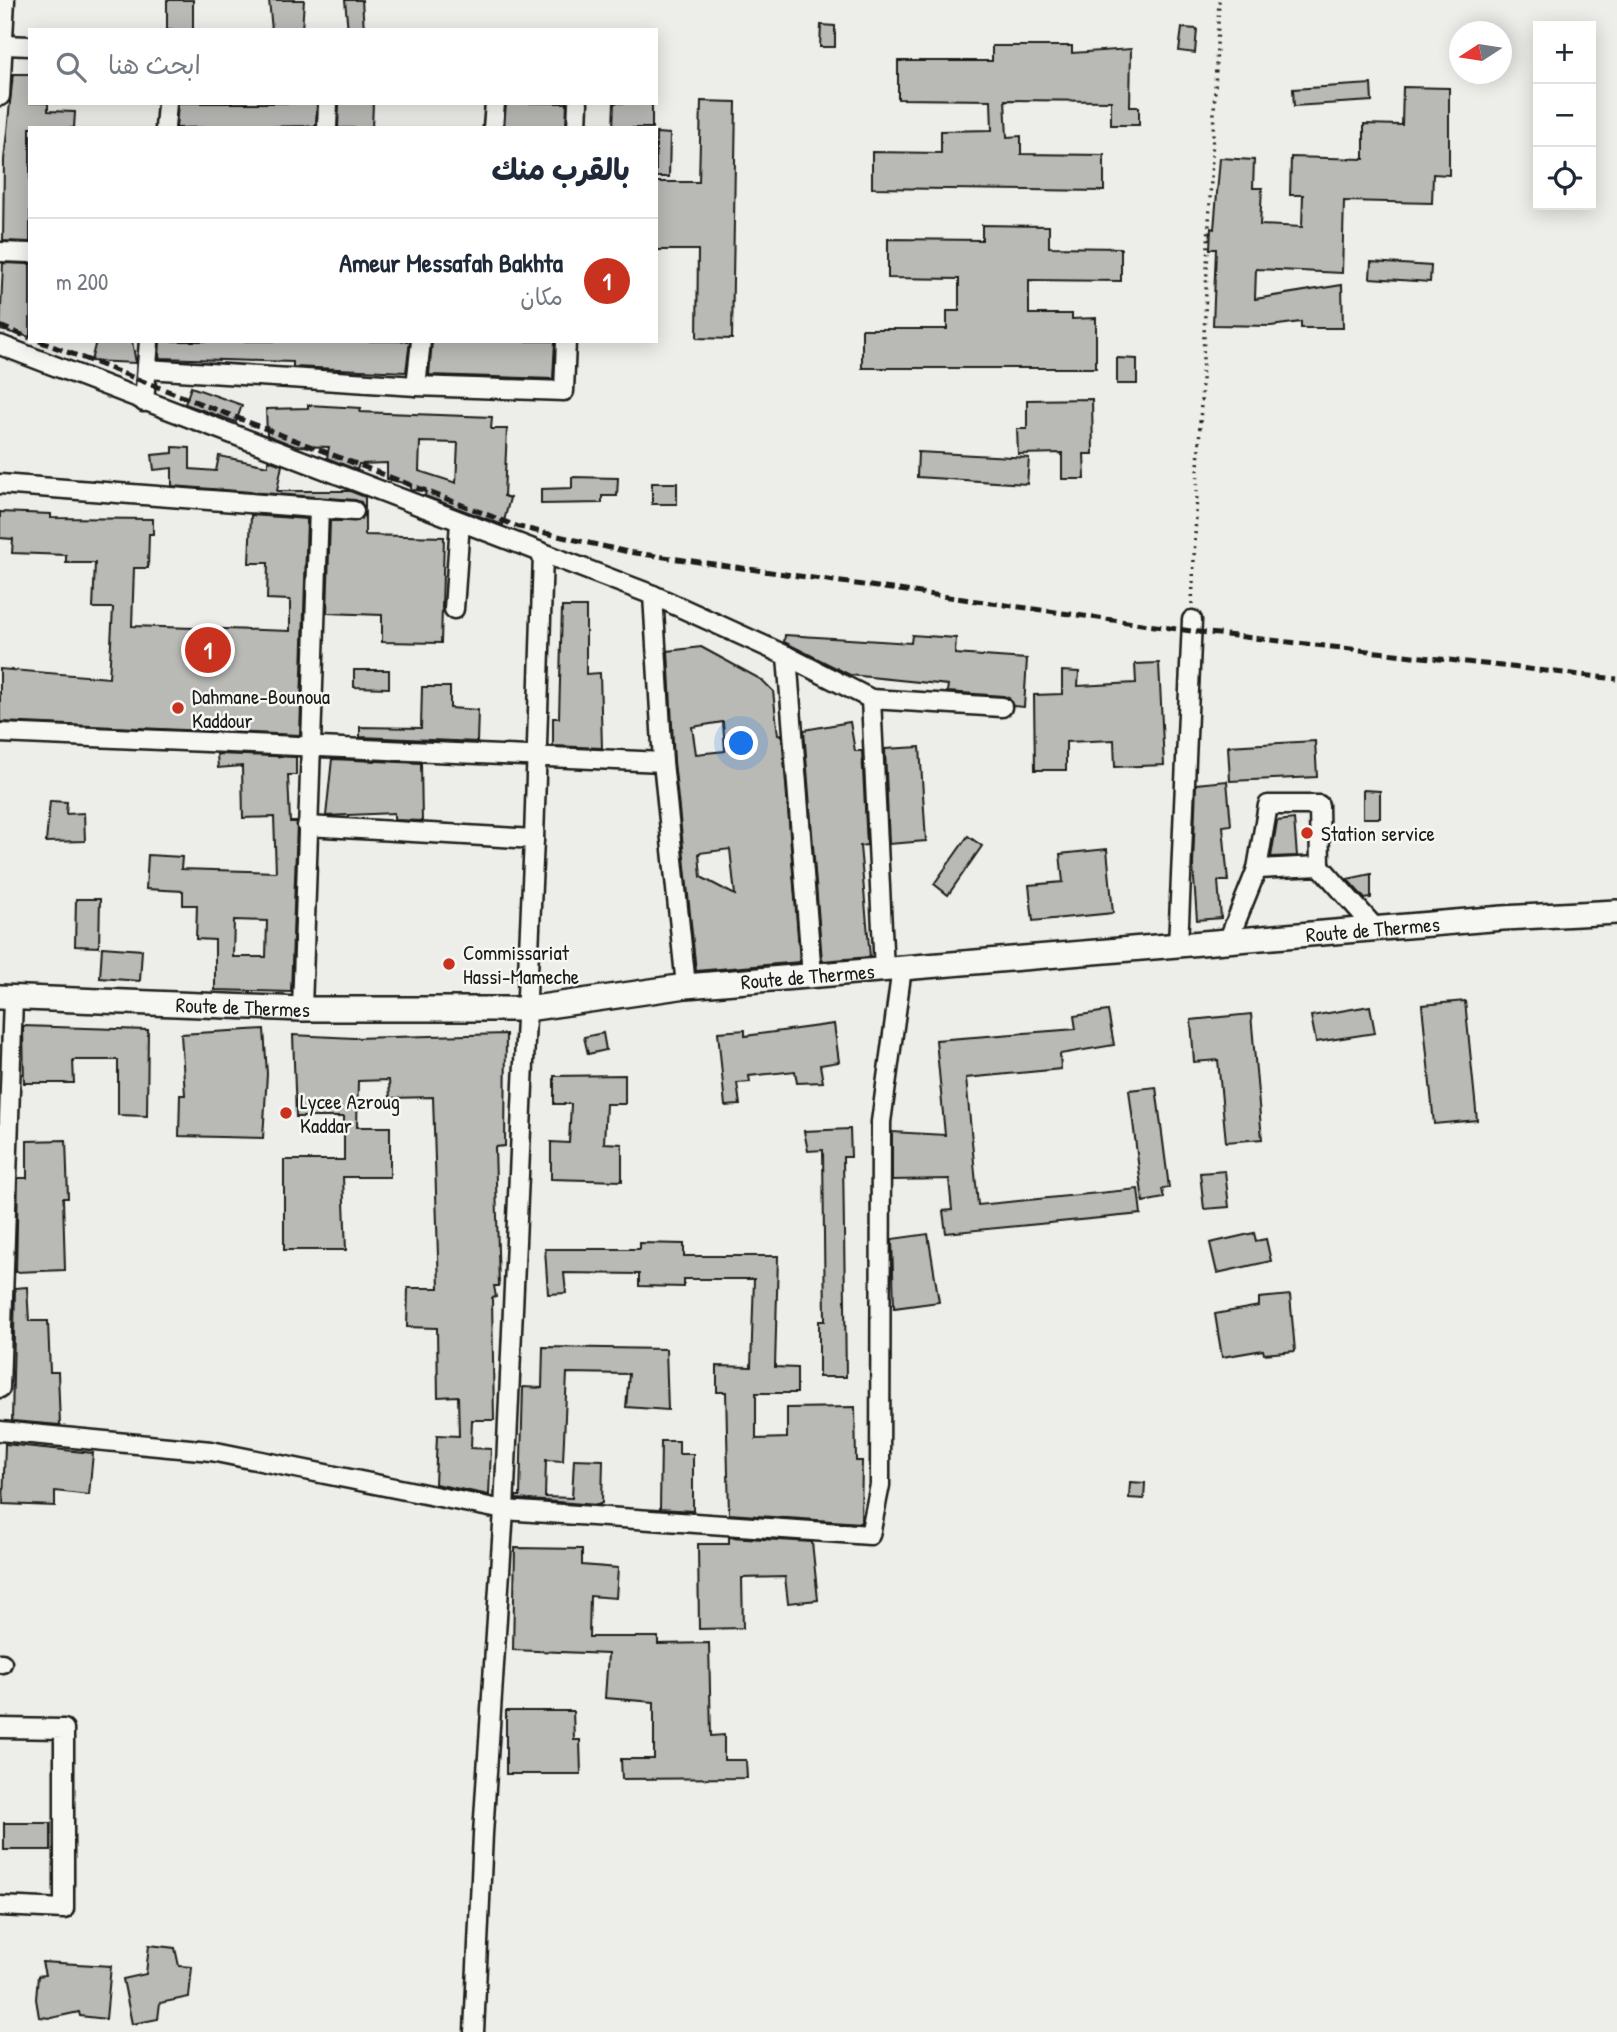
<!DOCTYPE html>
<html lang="ar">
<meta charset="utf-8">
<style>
:root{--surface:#fff;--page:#f2f2f3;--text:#1f2937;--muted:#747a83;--line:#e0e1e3;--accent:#c8321e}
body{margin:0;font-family:"Patrick Hand","Playpen Sans Arabic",sans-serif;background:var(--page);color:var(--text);direction:rtl}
.controls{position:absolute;right:21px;top:21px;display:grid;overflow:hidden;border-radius:0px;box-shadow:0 4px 18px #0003}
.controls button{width:63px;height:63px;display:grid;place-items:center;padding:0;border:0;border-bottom:2px solid var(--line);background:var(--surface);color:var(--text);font:35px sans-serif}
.compass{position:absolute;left:1449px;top:21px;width:63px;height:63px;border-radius:50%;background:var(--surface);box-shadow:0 4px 18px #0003;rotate:258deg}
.you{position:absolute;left:742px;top:744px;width:24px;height:24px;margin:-18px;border:5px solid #fff;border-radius:50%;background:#1a73e8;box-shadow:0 0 0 10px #1a73e833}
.badge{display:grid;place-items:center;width:46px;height:46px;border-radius:50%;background:var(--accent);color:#fff;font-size:23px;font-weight:700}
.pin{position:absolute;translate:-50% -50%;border:4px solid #fff;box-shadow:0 2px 7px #0006}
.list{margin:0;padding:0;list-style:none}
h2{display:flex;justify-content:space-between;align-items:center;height:91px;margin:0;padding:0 28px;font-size:30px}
h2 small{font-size:23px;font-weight:400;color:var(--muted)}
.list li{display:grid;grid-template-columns:46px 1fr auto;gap:21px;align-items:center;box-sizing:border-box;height:126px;padding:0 28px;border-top:2px solid var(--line)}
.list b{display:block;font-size:26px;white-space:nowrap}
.list p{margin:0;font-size:23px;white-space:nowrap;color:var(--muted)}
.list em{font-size:23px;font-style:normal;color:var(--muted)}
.icon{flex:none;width:38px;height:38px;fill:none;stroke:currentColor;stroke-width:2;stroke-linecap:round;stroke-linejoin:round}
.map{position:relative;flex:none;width:1617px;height:2032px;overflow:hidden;direction:ltr}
.search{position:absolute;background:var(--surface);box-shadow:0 4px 18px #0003;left:28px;top:28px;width:630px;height:77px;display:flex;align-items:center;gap:18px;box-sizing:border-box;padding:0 24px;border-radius:0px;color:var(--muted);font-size:26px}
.panel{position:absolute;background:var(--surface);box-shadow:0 4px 18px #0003;left:28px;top:126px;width:630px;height:217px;border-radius:0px;direction:rtl}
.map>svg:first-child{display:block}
</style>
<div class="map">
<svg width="1617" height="2032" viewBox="0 0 1617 2032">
<rect width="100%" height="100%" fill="#edede9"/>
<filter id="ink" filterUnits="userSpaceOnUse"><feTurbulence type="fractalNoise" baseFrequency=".0143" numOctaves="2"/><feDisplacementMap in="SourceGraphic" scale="14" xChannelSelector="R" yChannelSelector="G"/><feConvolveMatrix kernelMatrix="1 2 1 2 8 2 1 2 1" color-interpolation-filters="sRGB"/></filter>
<g filter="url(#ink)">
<g fill="#b9b9b6" stroke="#1c1c1c" stroke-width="2" fill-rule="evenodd">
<rect x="167" y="0" width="26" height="30"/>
<polygon points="269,0 304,0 302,30 272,30"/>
<polygon points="345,0 362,0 364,30 348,30"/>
<polygon points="821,25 835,26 835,47 820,47"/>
<polygon points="1182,28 1197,29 1195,53 1179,51"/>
<polygon points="992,46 1072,46 1072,53 1131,49 1130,107 1139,107 1139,125 1111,125 1111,101 1005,100 1007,137 1021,136 1021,154 1104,155 1104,191 872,188 872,152 941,153 941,131 992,130 991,100 898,99 898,61 992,61"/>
<polygon points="13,74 30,74 30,103 48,103 48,111 75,112 74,128 30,128 30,242 3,241 4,160"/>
<polygon points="1371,84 1372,101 1294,106 1293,89"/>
<polygon points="1403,87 1449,88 1449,175 1433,174 1432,203 1344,201 1342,273 1256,269 1255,299 1342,285 1343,328 1301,328 1301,322 1271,326 1213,325 1216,249 1210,249 1211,228 1214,229 1220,158 1254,160 1253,188 1262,188 1260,225 1302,227 1303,195 1290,195 1291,157 1364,159 1364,124 1402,125"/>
<polygon points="701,101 736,102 732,339 697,338 698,250 656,250 656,182 699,182"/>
<polygon points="178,103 317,103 316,126 176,128"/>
<polygon points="339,103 373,103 372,128 338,128"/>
<polygon points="506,103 567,103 566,128 504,128"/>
<polygon points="614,103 652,103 652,128 613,128"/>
<polygon points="656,133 670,134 669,177 656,177"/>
<polygon points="982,225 1049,226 1049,247 1121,248 1121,281 1029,280 1029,314 1072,314 1072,319 1096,318 1096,368 862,368 862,329 947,329 947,311 959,311 959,279 888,278 888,239 982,240"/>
<polygon points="1371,262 1431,266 1430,282 1370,278"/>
<polygon points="3,263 30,264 30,337 0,330"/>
<polygon points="96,341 132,341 136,363 91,361"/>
<polygon points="160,341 410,341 406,372 293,367 293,362 159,358"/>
<polygon points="432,341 555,341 553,379 429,375"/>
<polygon points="1117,358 1137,359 1137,384 1117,384"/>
<polygon points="191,387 242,405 236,422 185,404"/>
<polygon points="1092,399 1093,454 1084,454 1085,479 1062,479 1062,453 1018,454 1017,429 1027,429 1027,400"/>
<path d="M308,405L361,408L360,412L492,417L491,429H507L504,496L510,498L503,525L425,496L426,491L411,490V485L387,479V463L359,464L357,470L327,458L329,447L295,446L267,435L266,409L308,408ZM420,442L458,443L456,483L419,471Z"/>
<polygon points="173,447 190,448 190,469 216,471 219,456 268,466 268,460 282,465 277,491 350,491 365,497 365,510 361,502 355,500 172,486 172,468 154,470 152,455 173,453"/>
<polygon points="918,452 1029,458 1027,484 917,477"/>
<polygon points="572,477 618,478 617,496 602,496 602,503 541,504 541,489 572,488"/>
<rect x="652" y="483" width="25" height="21"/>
<polygon points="0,512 51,514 51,518 153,519 153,534 149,534 148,568 134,568 132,626 290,631 290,600 267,599 268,563 249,563 251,515 307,519 300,735 0,722 0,669 109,678 113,608 93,608 95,563 66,563 66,555 12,553 13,539 0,538"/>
<polygon points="365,513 365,535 444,537 441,643 382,642 382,615 327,613 330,521 358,521"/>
<polygon points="562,607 586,607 586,674 600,673 602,748 553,746 553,718 559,718"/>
<polygon points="785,635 911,643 912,635 956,638 955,654 1027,659 1024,707 1013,706 1009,698 1003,696 947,692 948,685 850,675 784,642"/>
<path d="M701,647L762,680L773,691L778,735L782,734L800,962L696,971L674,761L668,651ZM723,722L725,751L696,754L692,727ZM730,849L735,895L701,877L699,853Z"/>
<polygon points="1159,663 1164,765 1115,767 1114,740 1066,742 1066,770 1035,770 1034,695 1062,694 1062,671 1079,672 1078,686 1136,683 1135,664"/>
<polygon points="354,670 389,670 389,688 354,687"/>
<polygon points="422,687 450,687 450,708 478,710 477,742 360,737 360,727 421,728"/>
<polygon points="850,722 855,751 862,751 867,845 860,846 870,957 822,961 804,730"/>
<polygon points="1315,741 1317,777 1230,781 1228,746"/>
<polygon points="920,747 926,841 889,844 885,749"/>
<path d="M217,754L296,757V775H288L290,822H297L291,992L215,990V940L196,939L197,905H183V891L146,889L148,855L182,857L181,869L276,872L274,817L243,818L242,766L218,768ZM234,920L267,921L266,957H233Z"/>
<polygon points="332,759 421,763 422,821 394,820 394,813 326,816"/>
<polygon points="1227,781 1231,825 1223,826 1228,881 1218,881 1221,918 1197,920 1193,865 1196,784"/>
<polygon points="1363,790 1380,791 1380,818 1363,818"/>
<polygon points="50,801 67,802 66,814 84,813 85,841 46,842"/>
<polygon points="1294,819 1297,856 1271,857 1277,821"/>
<polygon points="968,836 982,846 948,895 934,884"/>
<polygon points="1107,849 1113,913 1033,921 1029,885 1063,882 1060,854"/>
<polygon points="1371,874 1371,898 1365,899 1347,879"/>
<polygon points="76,899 100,899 99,947 75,946"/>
<polygon points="102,947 142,950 140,981 100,978"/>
<polygon points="1465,1001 1477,1120 1434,1124 1422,1005"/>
<polygon points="1370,1006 1375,1033 1316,1042 1311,1016"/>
<polygon points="1108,1011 1114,1045 1060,1054 1061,1069 966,1078 978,1205 1138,1189 1141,1214 946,1233 943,1211 952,1210 949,1179 892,1180 892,1132 945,1135 936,1040 1076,1029 1074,1016"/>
<polygon points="1251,1014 1262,1139 1226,1142 1218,1060 1194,1062 1191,1020"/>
<polygon points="834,1024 839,1062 820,1065 823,1082 797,1083 795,1071 749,1076 750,1082 737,1083 740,1105 725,1106 718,1032 745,1030 745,1036"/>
<polygon points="23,1026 148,1030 147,1116 118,1115 118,1060 73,1060 74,1083 24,1083"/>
<polygon points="264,1029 267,1074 263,1138 179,1136 180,1095 185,1095 181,1034"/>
<polygon points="603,1033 606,1050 588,1054 584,1037"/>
<polygon points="506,1034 505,1146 495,1147 499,1286 494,1286 496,1297 492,1298 494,1420 472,1420 471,1448 491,1449 489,1495 435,1484 437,1435 459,1436 458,1396 438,1397 437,1328 407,1327 408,1288 439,1288 433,1097 390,1098 389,1080 358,1081 357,1127 390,1127 390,1177 343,1177 346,1250 284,1250 284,1160 344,1160 344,1117 296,1117 293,1035 354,1038"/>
<polygon points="625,1075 625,1104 606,1104 604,1143 622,1144 622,1181 551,1179 551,1142 569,1143 571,1104 554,1104 554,1076"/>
<polygon points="1156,1087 1169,1188 1162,1189 1164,1198 1143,1202 1129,1090"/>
<polygon points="850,1129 851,1157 843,1157 846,1377 819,1377 819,1321 825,1321 823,1150 808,1151 804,1131"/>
<polygon points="66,1140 68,1198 63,1198 65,1270 16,1272 18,1178 27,1178 27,1141"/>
<polygon points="1225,1171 1229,1207 1204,1209 1200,1173"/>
<polygon points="1254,1233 1256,1241 1266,1239 1271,1261 1217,1273 1210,1243"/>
<polygon points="928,1234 939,1302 894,1308 892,1239"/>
<polygon points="640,1243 684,1244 684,1256 778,1256 775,1367 797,1368 797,1393 756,1393 756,1439 787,1438 787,1408 855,1407 856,1461 862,1461 861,1523 729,1514 726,1392 717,1392 717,1366 751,1367 754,1279 684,1279 684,1287 639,1286 639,1274 564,1273 566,1293 548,1294 545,1249 640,1249"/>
<polygon points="27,1287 29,1321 48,1321 50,1372 58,1372 60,1425 12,1421 15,1288"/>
<polygon points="1290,1295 1295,1351 1264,1354 1263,1350 1222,1357 1215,1314 1259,1306 1259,1298"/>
<polygon points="543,1347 666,1349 668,1410 626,1407 629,1374 567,1373 563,1461 546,1460 545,1497 572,1498 574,1459 603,1460 602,1503 598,1505 516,1499 516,1496 520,1496 523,1387 542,1388"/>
<polygon points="661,1441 679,1441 679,1454 693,1454 693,1511 660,1509"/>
<polygon points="5,1444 93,1453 89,1495 55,1491 55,1506 3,1504"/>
<polygon points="1130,1482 1145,1483 1144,1499 1129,1498"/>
<polygon points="729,1537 812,1542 818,1600 788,1603 785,1577 742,1578 743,1628 699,1629 698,1544 729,1544"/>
<polygon points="515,1548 582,1549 582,1565 618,1568 616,1598 590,1596 589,1637 658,1637 658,1644 709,1643 711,1736 724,1735 724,1760 746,1760 747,1778 622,1779 621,1759 654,1759 654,1702 605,1698 608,1654 513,1650"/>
<polygon points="506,1711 573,1711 574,1740 580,1740 581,1774 506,1774"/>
<rect x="4" y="1823" width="47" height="27"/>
<polygon points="149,1945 175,1948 179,1966 192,1967 189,1997 160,2003 158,2019 132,2024 123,1979 146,1974"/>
<polygon points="42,1962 111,1966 106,2019 80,2016 79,2012 51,2018 39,2017 36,1999 38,1976 45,1975"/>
</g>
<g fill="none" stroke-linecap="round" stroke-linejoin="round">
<g stroke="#1c1c1c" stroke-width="23">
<g id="minor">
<polyline points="4,45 30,46"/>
<polyline points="0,96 5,0"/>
<polyline points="165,128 167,103"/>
<polyline points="327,128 328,103"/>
<polyline points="493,128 495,103"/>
<polyline points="577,128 578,103"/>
<polyline points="0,252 30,253"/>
<polyline points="0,345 653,595 787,656 871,699 1002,707"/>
<polyline points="147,369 416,386 564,391 566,341"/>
<polyline points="416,386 421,341"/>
<polyline points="144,402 149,341"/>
<polyline points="0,484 354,511"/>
<polyline points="653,595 663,762 686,986"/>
<polyline points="454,609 460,522"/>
<polyline points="787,656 812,976"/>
<polyline points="871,699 884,970"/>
<polyline points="0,733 663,762"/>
<polyline points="307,826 534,839"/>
<polyline points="1257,869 1268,805 1319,805 1320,866"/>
<polyline points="1228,941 1257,869 1320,866 1376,929"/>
<polyline points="1178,946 1192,620"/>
<polyline points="302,1009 319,508"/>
<polyline points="0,1388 13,998"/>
<polyline points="0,1431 211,1451 504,1510 870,1535 880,1485 881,1122 902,968"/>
<polyline points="0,1663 2,1663"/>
<polyline points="0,1728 64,1729 64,1909 0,1906"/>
<polyline points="474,2032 483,1834 504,1510 534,839 543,554"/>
</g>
</g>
<g stroke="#1c1c1c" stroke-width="28">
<g id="major">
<path id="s1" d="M0,997L302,1009H527L686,986L1503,918L1617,912"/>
</g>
</g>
<polyline stroke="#1c1c1c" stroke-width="3.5" stroke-dasharray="2 5" stroke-linecap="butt" points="1192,604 1219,0"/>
<use href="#minor" stroke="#f6f6f2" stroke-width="18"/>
<use href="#major" stroke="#f6f6f2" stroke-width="23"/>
<g stroke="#1c1c1c" stroke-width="5" stroke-dasharray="10 5" stroke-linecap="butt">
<polyline points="0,326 30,338"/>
<polyline points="39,341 519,527 628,552 1191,631 1617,679"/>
</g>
</g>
</g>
<g fill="#c8321e" stroke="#f6f6f2" stroke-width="2.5">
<circle cx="178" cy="708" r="7"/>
<circle cx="1307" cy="833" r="7"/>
<circle cx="449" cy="964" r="7"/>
<circle cx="286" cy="1113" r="7"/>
</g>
<g text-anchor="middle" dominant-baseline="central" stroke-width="5" stroke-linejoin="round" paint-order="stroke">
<g font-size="21" fill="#1c1c1c" stroke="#f6f6f2" text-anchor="start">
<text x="192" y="696">Dahmane-Bounoua<tspan x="192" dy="24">Kaddour</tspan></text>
<text x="1321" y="833">Station service</text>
<text x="463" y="952">Commissariat<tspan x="463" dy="24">Hassi-Mameche</tspan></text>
<text x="300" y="1101">Lycee Azroug<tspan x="300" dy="24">Kaddar</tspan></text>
</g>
<g font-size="21" fill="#1c1c1c" stroke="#f6f6f2">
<text stroke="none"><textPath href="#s1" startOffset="1377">Route de Thermes</textPath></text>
<text stroke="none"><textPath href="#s1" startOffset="810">Route de Thermes</textPath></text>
<text stroke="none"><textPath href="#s1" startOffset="243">Route de Thermes</textPath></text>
</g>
</g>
</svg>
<div class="controls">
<button>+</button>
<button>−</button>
<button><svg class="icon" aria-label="locate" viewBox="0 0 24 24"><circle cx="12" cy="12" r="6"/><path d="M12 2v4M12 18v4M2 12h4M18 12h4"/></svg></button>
</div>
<svg class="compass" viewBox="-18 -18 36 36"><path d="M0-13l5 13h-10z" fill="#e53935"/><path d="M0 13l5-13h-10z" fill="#747a83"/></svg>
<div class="you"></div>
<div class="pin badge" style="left:208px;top:650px">1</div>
<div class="search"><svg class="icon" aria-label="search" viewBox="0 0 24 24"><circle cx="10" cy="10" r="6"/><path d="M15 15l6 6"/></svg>ابحث هنا</div>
<section class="panel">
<h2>بالقرب منك<small></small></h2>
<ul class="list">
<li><span class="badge">1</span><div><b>Ameur Messafah Bakhta</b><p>مكان</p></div><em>200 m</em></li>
</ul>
</section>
</div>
